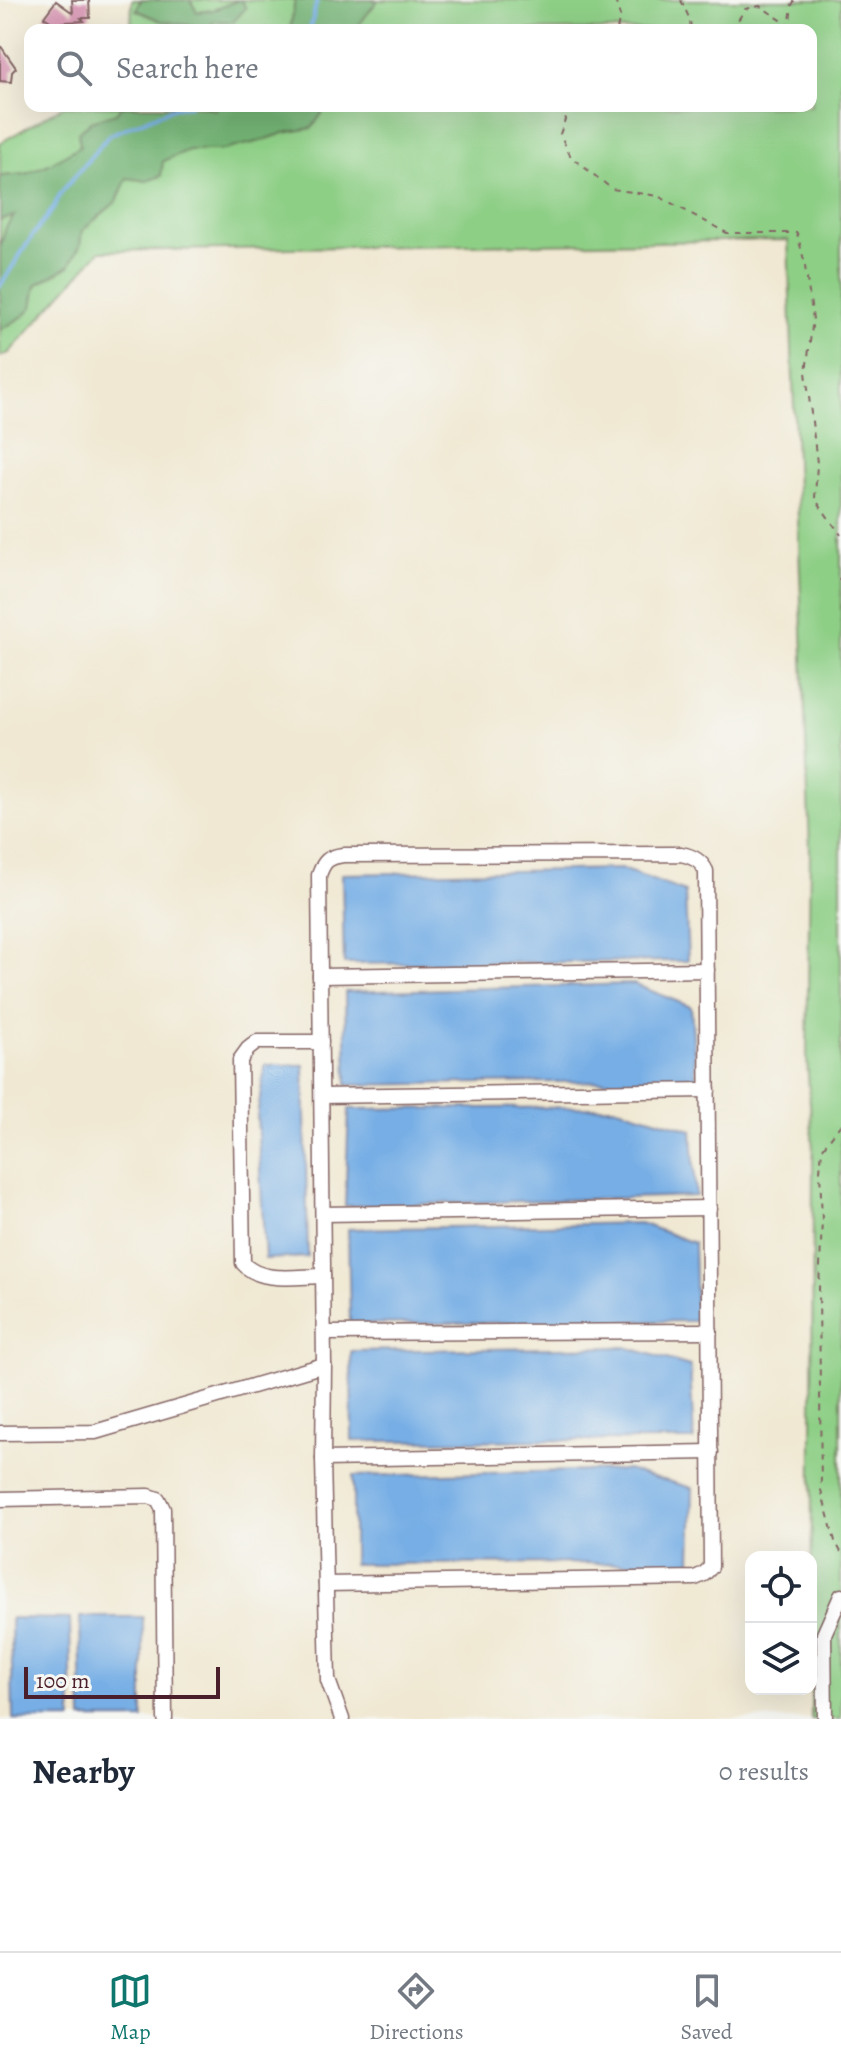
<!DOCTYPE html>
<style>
:root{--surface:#fff;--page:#f6f6f7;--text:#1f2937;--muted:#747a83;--line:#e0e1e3;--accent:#0f766e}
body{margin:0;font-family:Alegreya,serif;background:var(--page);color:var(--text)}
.controls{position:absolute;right:24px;bottom:24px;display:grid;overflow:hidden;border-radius:16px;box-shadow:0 8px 32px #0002}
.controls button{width:72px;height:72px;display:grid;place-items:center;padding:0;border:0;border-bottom:2px solid var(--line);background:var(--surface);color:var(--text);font:40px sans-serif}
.scale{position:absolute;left:24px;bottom:20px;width:196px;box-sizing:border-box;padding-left:8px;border:4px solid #4a1f2b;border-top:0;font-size:22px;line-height:28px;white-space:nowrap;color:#4a1f2b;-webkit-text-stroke:6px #f6f6f2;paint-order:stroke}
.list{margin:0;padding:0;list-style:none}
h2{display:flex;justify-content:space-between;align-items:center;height:104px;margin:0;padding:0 32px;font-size:34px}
h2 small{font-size:26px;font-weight:400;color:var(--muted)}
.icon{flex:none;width:44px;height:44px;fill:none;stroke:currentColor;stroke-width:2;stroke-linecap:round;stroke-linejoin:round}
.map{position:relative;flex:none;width:841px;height:1719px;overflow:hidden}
.search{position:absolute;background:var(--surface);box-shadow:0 8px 32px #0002;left:24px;right:24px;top:24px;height:88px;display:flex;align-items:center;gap:20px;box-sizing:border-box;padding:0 28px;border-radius:16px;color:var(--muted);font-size:30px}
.sheet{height:232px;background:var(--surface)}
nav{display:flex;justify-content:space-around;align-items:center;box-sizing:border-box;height:112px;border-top:2px solid var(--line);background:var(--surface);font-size:22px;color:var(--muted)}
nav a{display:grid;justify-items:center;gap:4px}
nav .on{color:var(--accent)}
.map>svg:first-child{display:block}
</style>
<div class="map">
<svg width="841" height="1719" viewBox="0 0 841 1719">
<rect width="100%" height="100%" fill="#f6f6f2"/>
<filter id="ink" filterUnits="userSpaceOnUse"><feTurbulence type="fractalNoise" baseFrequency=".0125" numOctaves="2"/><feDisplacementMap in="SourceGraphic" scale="16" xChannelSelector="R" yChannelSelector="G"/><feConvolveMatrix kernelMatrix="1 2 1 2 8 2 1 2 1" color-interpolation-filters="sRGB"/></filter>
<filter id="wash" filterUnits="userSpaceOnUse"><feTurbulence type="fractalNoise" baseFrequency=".006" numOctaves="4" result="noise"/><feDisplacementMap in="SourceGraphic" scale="32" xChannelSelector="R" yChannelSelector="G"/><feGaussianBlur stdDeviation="1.8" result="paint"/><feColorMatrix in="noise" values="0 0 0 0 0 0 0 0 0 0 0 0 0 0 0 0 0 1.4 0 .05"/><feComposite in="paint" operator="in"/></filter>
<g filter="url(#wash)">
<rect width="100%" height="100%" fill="#f0e8d2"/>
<path fill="#8ecf86" stroke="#6c7758" stroke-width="2" fill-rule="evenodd" d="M132,0H841V1719H811L813,1150L807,1059L810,852L788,240L100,251L9,353L0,357V143L64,106H811V30H131ZM9,253L69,266L36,285L25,315L9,325Z"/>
<g fill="#72b273" stroke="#5e684f" stroke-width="2">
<polygon points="138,0 190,0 197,12 213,10 239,0 241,0 246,8 233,22 214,21 208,28 161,21 136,10 140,2"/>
<polygon points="295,0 378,0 355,30 290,30"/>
<polygon points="122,106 201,106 216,110 217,106 327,106 312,128 284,133 261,141 223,150 189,150 163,161 161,176 147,181 127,178 117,201 82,231 80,246 69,266 36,285 32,307 25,315 0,330 0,248 6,227 14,216 0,220 0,176 26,174 49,164 80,146 78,132 92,121 116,113"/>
</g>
<g fill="#76aee5" stroke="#606688" stroke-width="2">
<polygon points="622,869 685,892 688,961 344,964 342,874"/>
<polygon points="634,984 691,1007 696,1080 347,1085 345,992"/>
<polygon points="265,1065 304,1065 308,1257 265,1259 257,1117"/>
<polygon points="614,1107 692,1130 696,1196 345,1206 349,1109"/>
<polygon points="640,1223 694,1243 696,1321 350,1324 348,1229"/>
<polygon points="626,1347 690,1366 694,1440 352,1441 351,1351"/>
<polygon points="627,1470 693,1488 691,1563 353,1564 353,1476"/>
<polygon points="80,1617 143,1617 143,1719 82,1719"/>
<polygon points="11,1618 70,1619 72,1719 13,1719"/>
</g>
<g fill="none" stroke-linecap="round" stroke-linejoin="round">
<g stroke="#76aee5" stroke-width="4">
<polyline points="310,30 317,0"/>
<polyline points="0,286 33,235 53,209 60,194 109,135 176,107 190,106"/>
</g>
</g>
<g id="blocks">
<g fill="#d58fae">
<polygon points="72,0 89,0 90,18 81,18 84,21 65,22 74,30 43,30 50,21 44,17 56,1 73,13"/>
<polygon points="0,45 16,68 12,72 11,82 0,81"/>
</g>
</g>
</g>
<g filter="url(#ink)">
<use href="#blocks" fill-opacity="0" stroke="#846565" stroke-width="2"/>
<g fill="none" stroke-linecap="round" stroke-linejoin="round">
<g stroke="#846565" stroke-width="17">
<g id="minor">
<polyline points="320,976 707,970"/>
<path d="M321,1042H257L248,1049L240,1060L243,1263C260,1284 298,1276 323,1276"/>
<polyline points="322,1096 708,1090"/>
<polyline points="323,1214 709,1208"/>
<polyline points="324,1333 710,1331"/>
<path d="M324,1365L319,875C324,861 328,857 343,855L681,854C692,856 701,860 706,871L711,1567L704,1574L695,1578L326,1584"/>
<polyline points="0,1433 95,1432 324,1365 323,1459 328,1680 342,1719"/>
<polyline points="323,1459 711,1452"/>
<polyline points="0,1499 149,1496 158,1499 163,1509 165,1719"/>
<polyline points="825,1719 824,1634 841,1596"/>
</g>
</g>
<g stroke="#846565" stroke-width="2" stroke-dasharray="6 6" stroke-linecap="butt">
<polyline points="615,0 620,16 617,30"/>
<polyline points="681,0 690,20 691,30"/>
<polyline points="732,30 745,9 760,6 796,30"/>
<polyline points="789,30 792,5 795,0"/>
<polyline points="570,106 560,134 571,157 612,189 658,196 727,233 797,233 804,260 813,319 806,372 817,463 815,499 841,535"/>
<polyline points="841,577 839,580 841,581"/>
<polyline points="841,1124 822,1149 820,1171 822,1220 819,1289 821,1490 835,1541 841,1552"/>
</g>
<use href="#minor" stroke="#fff" stroke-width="14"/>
</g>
</g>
</svg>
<div class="controls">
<button><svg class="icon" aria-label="locate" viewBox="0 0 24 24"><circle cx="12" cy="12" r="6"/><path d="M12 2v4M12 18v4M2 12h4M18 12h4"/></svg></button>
<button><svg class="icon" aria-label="layers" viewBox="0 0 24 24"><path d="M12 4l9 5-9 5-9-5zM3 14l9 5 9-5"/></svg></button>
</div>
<div class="scale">100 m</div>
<div class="search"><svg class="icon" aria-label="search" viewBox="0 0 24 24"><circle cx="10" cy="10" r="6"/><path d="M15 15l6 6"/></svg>Search here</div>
</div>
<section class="sheet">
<h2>Nearby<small>0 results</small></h2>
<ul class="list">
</ul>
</section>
<nav>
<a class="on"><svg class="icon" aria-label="map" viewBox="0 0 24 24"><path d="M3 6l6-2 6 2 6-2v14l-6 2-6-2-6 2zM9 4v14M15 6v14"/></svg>Map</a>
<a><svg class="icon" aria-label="directions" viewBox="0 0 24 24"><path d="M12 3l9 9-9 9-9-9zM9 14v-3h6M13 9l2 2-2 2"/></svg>Directions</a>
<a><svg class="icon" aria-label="saved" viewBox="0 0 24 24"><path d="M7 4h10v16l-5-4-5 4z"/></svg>Saved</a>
</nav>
